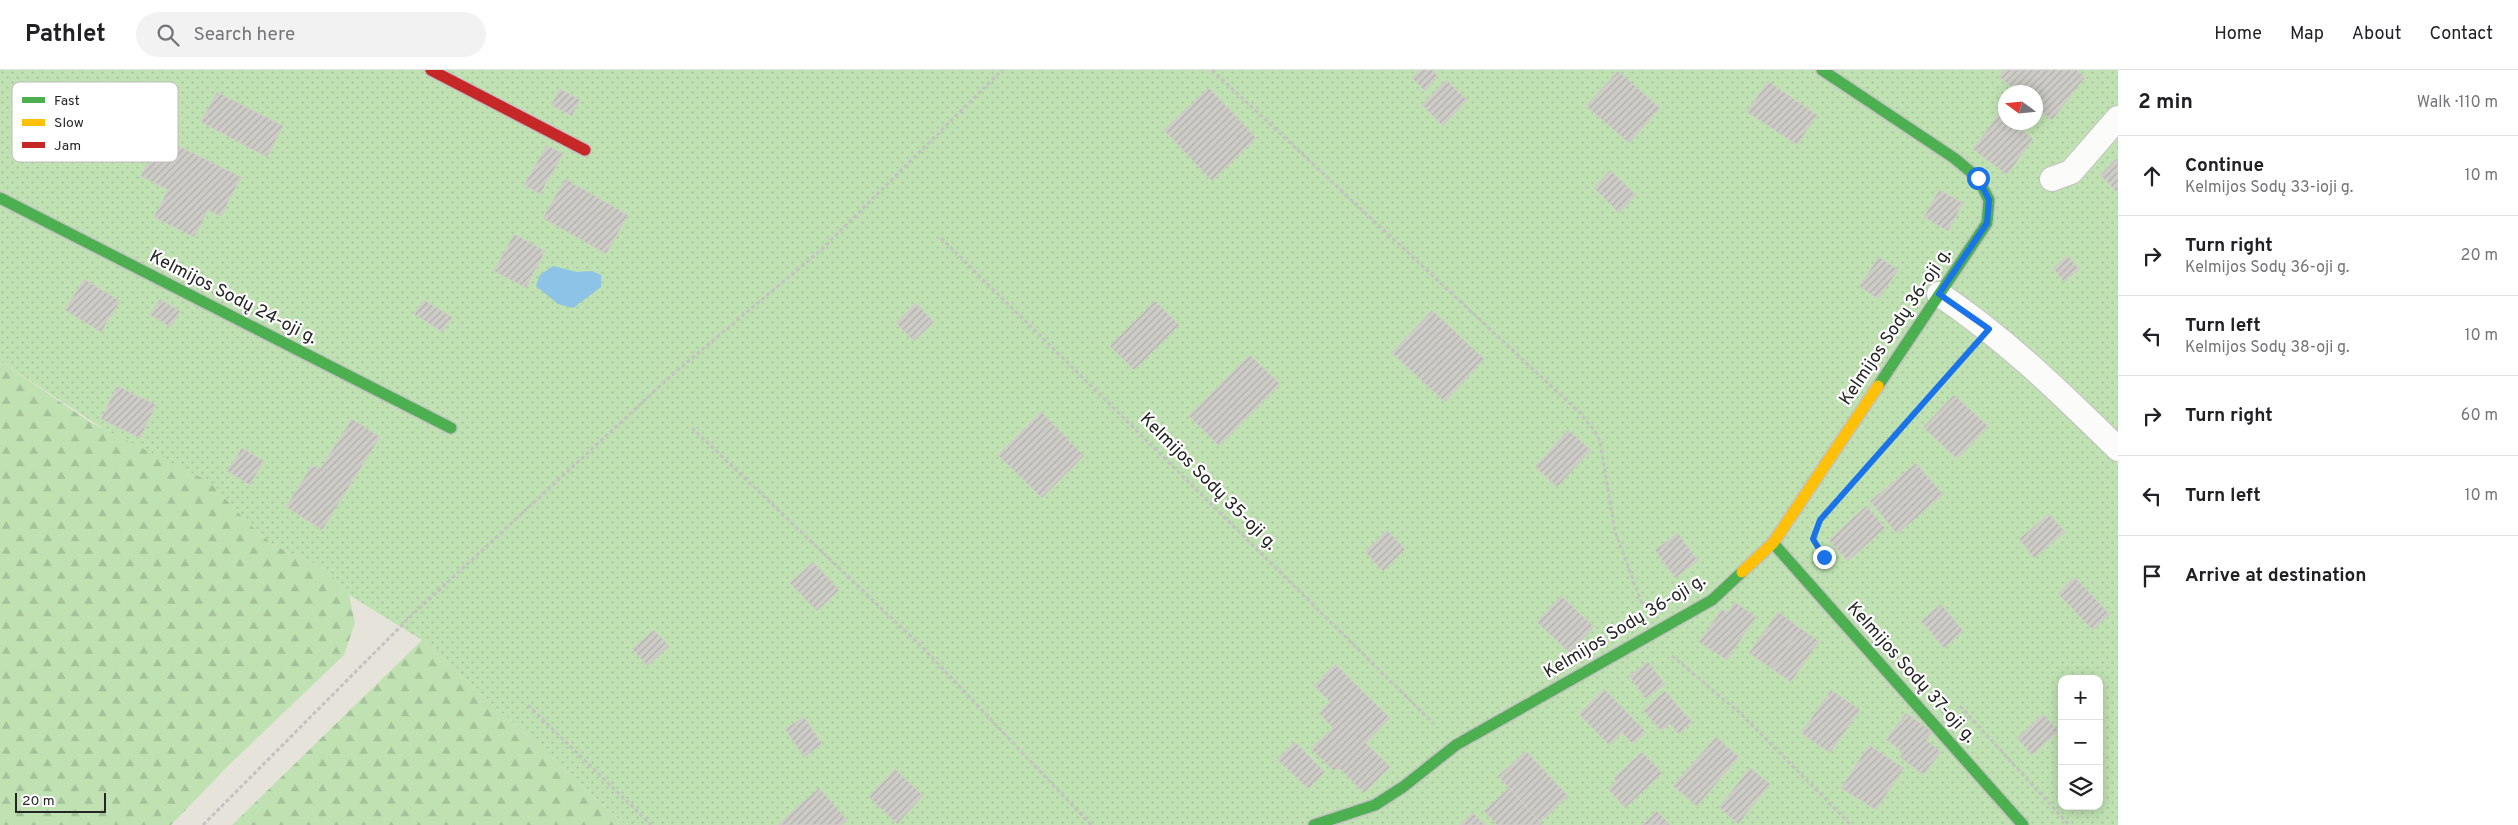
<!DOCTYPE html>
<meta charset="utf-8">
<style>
:root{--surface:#fff;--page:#f2f2f2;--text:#202124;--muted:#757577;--line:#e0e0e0}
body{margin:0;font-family:Overpass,sans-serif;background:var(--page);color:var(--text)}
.controls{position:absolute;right:15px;bottom:15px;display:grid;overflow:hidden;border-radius:10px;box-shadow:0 2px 12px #0003}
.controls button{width:45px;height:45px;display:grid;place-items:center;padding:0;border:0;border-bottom:1px solid var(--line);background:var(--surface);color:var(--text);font:25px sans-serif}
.compass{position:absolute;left:1998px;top:15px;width:45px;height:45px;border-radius:50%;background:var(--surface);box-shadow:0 2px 12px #0003;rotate:285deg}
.scale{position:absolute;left:15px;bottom:12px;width:91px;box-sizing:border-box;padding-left:5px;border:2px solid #262626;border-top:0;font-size:14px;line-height:18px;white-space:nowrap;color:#262626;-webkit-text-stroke:4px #fff;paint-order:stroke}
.stop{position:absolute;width:15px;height:15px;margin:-11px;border:4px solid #1a73e8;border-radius:50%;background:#fff}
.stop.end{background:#1a73e8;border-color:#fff;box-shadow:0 1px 5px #0008}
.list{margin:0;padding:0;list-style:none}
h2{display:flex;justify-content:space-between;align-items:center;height:65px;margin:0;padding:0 20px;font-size:21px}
h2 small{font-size:16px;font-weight:400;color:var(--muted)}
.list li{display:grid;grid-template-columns:32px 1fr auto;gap:15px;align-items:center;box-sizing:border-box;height:80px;padding:0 20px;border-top:1px solid var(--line)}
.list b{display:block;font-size:19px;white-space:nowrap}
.list p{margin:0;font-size:16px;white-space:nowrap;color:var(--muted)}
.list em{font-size:16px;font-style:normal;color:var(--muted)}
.icon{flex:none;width:28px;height:28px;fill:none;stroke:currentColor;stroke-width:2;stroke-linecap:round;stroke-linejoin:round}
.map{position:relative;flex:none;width:2118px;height:755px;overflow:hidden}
header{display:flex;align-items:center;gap:30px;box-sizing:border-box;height:70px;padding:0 25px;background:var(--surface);border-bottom:1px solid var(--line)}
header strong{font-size:24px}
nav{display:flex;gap:28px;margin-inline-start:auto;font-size:18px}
.search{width:350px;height:45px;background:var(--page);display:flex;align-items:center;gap:12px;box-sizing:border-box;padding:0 18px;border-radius:28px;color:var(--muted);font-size:19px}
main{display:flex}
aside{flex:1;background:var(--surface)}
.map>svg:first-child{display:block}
</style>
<header>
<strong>Pathlet</strong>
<div class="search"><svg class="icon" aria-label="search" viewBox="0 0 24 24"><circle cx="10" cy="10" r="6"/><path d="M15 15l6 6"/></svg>Search here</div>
<nav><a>Home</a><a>Map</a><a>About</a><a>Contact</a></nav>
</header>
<main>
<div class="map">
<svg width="2118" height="755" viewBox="0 0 2118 755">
<defs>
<pattern id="grass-dots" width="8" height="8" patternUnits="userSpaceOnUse" patternTransform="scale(1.25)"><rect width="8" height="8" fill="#c0e2b3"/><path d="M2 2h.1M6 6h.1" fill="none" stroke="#a5c29a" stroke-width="1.8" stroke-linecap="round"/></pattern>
<pattern id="forest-firs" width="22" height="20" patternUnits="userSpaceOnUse" patternTransform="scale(1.25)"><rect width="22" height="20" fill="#c0e2b3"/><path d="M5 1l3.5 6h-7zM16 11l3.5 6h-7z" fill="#a5c29a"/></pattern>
<pattern id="building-hatch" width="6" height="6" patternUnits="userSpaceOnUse" patternTransform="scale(1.25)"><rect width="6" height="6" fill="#ceccc7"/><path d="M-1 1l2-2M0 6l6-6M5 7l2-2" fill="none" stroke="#b1afab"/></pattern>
</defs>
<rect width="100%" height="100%" fill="#e6e3db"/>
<path fill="url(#grass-dots)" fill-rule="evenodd" d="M0,0H2118V755H625L422,570L349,525L324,498L275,476L249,454L0,291ZM2006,22H2036V52H2006ZM2062,609H2099V736H2062Z"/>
<g fill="url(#forest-firs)">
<polygon points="0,291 90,352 208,411 249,454 275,476 324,498 349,525 355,553 344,585 229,695 171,755 0,755"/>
<polygon points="422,570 625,755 232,755"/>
</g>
<polygon fill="#8ec3e8" points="553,196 577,202 592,201 601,205 601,217 573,238 558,234 536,216 540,205"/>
<g fill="url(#building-hatch)" stroke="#d0cec7">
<polygon points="1420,0 1432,0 1438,6 1425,21 1412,8"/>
<polygon points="2005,0 2076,0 2085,7 2052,50 2036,37 2036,22 2018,22 1999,7"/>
<polygon points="1618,1 1660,38 1629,73 1586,36"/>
<polygon points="1446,10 1467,30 1443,56 1422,35"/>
<polygon points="1768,11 1817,45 1797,75 1747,42"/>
<polygon points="1209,18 1256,68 1212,111 1164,60"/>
<polygon points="560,19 580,30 572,46 551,35"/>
<polygon points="217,22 283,56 267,87 201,52"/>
<polygon points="1999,44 2006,49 2006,52 2011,52 2033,69 2007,105 1973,79"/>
<polygon points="160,67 241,107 221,146 208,140 194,167 154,147 168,120 141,106"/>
<polygon points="547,75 563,84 540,124 524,115"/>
<polygon points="2118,87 2118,123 2100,105"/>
<polygon points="1610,100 1636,125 1619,143 1594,118"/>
<polygon points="565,109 628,145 606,184 543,148"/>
<polygon points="1939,120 1963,133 1948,161 1924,147"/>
<polygon points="514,164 545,181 526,218 494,201"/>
<polygon points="2068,186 2079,199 2064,212 2053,198"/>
<polygon points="1879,187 1898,200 1878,229 1859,216"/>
<polygon points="84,209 120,231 101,262 65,240"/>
<polygon points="160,229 180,241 170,257 150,245"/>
<polygon points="424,230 452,247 443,262 414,244"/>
<polygon points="1155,231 1179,255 1134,300 1110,276"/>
<polygon points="916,233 934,252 914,271 896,253"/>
<polygon points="1432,240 1484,289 1445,332 1392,283"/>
<polygon points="1250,285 1280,314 1219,376 1189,346"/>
<polygon points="117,316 156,335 140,368 101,349"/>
<polygon points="1954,325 1988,356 1957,389 1923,357"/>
<polygon points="1041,342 1084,386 1042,428 998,385"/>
<polygon points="352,349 380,367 322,460 286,437 312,395 320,399"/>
<polygon points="1568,360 1591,380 1557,417 1535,397"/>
<polygon points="242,378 264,391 250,415 227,401"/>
<polygon points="1916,393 1943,425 1897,464 1870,431"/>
<polygon points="1866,436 1885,458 1848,491 1829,470"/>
<polygon points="2049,444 2065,462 2034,488 2019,469"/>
<polygon points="1387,460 1405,479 1383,501 1365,482"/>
<polygon points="1678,463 1698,491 1675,508 1655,480"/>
<polygon points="813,492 839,520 817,541 790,513"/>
<polygon points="2074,507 2110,544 2093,560 2058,524"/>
<polygon points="1561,526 1594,557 1570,583 1537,552"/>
<polygon points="1735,532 1756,547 1727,590 1699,572 1722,539 1727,543"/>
<polygon points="1941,534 1963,561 1944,578 1921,551"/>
<polygon points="1778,542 1800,558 1772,599 1749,583"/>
<polygon points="1800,558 1819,571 1791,612 1772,599"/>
<polygon points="654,560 669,576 648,596 632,579"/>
<polygon points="1648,592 1665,614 1646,629 1629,606"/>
<polygon points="1335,594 1390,648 1366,673 1390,697 1364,723 1338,697 1334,701 1311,679 1333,658 1319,643 1330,632 1314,616"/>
<polygon points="1604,619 1646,662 1633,674 1622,663 1609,675 1579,644"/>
<polygon points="1831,620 1860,640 1830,683 1801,663"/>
<polygon points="1665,621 1692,652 1679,664 1670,654 1661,661 1643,640"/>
<polygon points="1906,643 1932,662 1926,670 1941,682 1923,705 1900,687 1903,683 1886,669"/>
<polygon points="2043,644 2059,661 2032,685 2017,668"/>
<polygon points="804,647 822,674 804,687 785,659"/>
<polygon points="1716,667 1739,687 1697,736 1673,716"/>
<polygon points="1295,672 1325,702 1308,719 1277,689"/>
<polygon points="1869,675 1904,698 1876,740 1841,718"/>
<polygon points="1526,681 1568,726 1540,752 1498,706"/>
<polygon points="1642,682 1662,703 1625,738 1608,719 1616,712 1614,708"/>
<polygon points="1750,698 1770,714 1738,754 1719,737"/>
<polygon points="895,699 923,726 897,754 869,727"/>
<polygon points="819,718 847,750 842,755 778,755"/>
<polygon points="1509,718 1540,752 1542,755 1497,755 1484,741"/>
<polygon points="1657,741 1670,755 1642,755"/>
<polygon points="1473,743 1485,755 1460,755"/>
</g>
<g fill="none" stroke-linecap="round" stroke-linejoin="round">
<g stroke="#c3c1c1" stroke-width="26">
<g id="street">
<polyline points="2052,109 2071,102 2118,48"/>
<path d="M1939,224C2007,270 2060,322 2118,379"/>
</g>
</g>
<g stroke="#c3c1c1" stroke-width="14">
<g id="fast">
<polyline points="1822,0 1954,88 1978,108 1989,130 1987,153 1878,316"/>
<polyline points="0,128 451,358"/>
<polyline points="1773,473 2023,755"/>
<polyline points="1314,755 1375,735 1403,717 1456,675 1712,530 1742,502"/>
</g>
</g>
<g stroke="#c3c1c1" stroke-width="14">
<polyline id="slow" points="1742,502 1773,473 1878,316"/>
</g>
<g stroke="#c3c1c1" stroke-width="14">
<polyline id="jam" points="431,0 585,80"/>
</g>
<g stroke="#c4c3c2" stroke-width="3" stroke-dasharray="4 2.5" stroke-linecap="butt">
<polyline points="1212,0 1580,343 1594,360 1600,371 1615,462 1643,536"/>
<polyline points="941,168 1434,654"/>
<polyline points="692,358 923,578 1091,755"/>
<polyline points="1844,424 1971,280"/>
<polyline points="1672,586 1741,644 1851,755"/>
<polyline points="528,635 651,755"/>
<polyline points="1960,636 2069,755"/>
<polyline points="203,755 412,545 673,304 821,180 1002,0"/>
</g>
<use href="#street" stroke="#fbfbfa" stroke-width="24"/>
<use href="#fast" stroke="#4caf50" stroke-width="11"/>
<use href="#slow" stroke="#ffc107" stroke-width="11"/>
<use href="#jam" stroke="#c62828" stroke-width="11"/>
</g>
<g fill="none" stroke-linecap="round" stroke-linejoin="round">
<polyline stroke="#1a73e8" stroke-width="6" points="1824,487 1813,469 1820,450 1989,259 1939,224 1987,153 1989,130 1978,108"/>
</g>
<g text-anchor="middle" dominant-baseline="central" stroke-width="4.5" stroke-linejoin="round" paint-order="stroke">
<g font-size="18" fill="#262626" stroke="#fff">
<text transform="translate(233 228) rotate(27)">Kelmijos Sodų 24-oji g.</text>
<text transform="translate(1896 257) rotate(-56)">Kelmijos Sodų 36-oji g.</text>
<text transform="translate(1208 412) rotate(45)">Kelmijos Sodų 35-oji g.</text>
<text transform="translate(1625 557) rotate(-31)">Kelmijos Sodų 36-oji g.</text>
<text transform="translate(1911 603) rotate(48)">Kelmijos Sodų 37-oji g.</text>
</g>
</g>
<rect x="12" y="12" width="166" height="80" rx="8" fill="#fff" stroke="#bebebe" stroke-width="1"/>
<rect x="22" y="27" width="23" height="6" fill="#4caf50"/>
<rect x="22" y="49" width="23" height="7" fill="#ffc107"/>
<rect x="22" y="72" width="23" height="6" fill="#c62828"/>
<g font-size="14" fill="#262626">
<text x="54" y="35">Fast</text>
<text x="54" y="57">Slow</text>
<text x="54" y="80">Jam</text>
</g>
</svg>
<div class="controls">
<button>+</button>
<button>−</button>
<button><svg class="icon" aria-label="layers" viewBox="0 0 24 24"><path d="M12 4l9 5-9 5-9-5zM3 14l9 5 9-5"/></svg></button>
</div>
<svg class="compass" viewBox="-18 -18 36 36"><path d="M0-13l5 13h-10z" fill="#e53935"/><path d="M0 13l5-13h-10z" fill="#757577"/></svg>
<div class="scale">20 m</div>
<div class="stop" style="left:1978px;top:108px"></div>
<div class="stop end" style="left:1824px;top:487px"></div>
</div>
<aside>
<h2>2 min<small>Walk · 110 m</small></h2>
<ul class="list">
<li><svg class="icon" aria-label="ahead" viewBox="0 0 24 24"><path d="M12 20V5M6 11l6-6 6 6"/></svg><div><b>Continue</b><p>Kelmijos Sodų 33-ioji g.</p></div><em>10 m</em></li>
<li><svg class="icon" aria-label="right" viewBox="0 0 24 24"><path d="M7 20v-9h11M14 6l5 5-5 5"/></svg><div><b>Turn right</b><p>Kelmijos Sodų 36-oji g.</p></div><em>20 m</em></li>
<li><svg class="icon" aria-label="left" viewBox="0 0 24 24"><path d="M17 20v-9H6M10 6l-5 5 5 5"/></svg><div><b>Turn left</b><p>Kelmijos Sodų 38-oji g.</p></div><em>10 m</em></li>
<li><svg class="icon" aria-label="right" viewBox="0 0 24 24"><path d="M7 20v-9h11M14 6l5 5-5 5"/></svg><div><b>Turn right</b></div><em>60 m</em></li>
<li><svg class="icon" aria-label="left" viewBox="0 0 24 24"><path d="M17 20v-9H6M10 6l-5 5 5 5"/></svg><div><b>Turn left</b></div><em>10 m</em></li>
<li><svg class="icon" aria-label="arrive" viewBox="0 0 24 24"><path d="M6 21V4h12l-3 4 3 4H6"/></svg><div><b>Arrive at destination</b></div></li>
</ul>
</aside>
</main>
